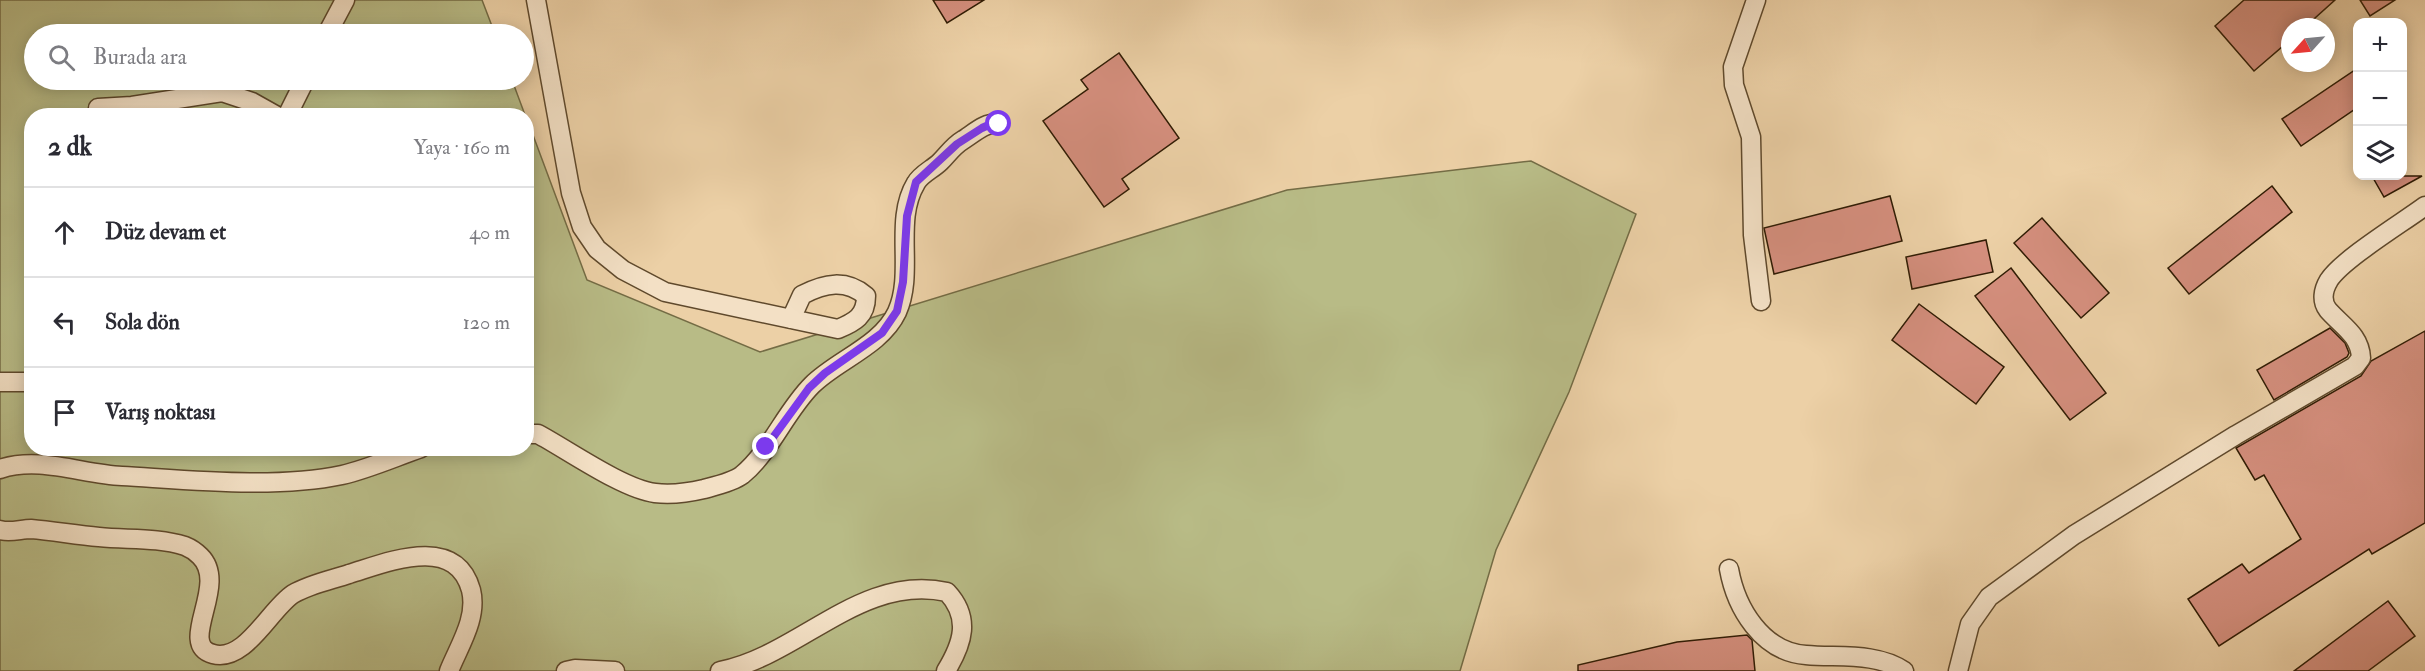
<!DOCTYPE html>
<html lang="tr">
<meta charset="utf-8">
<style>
:root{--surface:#fff;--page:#f2f2f3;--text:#2b2b33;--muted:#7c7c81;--line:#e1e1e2}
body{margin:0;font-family:"IM FELL Double Pica",serif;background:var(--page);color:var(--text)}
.controls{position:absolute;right:18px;top:18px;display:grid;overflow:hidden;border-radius:12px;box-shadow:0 3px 15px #0003}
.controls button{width:54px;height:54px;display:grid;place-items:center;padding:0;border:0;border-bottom:2px solid var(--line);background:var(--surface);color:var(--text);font:30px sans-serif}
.compass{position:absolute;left:2281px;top:18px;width:54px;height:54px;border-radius:50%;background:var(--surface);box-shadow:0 3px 15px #0003;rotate:243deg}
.stop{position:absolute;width:18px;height:18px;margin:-14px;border:4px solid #7c3aed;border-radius:50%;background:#fff}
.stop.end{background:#7c3aed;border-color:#fff;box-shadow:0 2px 6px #0008}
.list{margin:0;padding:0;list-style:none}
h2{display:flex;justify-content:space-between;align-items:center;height:78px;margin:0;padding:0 24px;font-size:26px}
h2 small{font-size:20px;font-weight:400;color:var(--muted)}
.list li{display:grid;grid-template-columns:39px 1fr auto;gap:18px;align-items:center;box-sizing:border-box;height:90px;padding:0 24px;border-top:2px solid var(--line)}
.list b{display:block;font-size:22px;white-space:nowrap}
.list em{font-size:20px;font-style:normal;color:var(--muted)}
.icon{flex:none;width:33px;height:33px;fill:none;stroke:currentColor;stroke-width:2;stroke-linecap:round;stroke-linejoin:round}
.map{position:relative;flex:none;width:2425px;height:671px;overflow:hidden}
.search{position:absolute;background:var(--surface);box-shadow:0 3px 15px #0003;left:24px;top:24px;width:510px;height:66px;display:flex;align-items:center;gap:15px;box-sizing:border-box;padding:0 21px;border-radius:33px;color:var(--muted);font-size:22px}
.panel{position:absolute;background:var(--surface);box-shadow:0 3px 15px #0003;left:24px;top:108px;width:510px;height:348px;border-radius:24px}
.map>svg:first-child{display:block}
</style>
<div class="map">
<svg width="2425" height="671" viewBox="0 0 2425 671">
<rect width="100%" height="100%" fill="#ecd0a6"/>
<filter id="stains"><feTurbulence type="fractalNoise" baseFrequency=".00333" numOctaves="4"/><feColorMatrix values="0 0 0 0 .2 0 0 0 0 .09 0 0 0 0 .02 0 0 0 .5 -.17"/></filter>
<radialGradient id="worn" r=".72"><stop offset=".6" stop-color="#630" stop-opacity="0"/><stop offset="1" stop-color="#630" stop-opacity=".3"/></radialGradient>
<polygon fill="#b8bb86" stroke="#746c45" stroke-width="1.5" points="0,0 482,0 495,34 34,34 34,80 512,80 525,115 32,116 32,448 526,448 527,119 587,280 760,352 1287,190 1531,161 1636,214 1569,392 1496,550 1460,671 0,671"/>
<g fill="#d58f7e" stroke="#301c04" stroke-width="1.5">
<polygon points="933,0 984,0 947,23"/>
<polygon points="2244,0 2335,0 2305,27 2290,27 2290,40 2254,71 2215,26"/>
<polygon points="2360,0 2395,0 2370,16"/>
<polygon points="1119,53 1179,138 1122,179 1129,189 1104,207 1043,121 1088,89 1081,80"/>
<polygon points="2358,68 2358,107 2301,146 2282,119"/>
<polygon points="2372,176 2422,176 2384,197"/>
<polygon points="2272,186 2292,212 2189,294 2168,268"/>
<polygon points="1890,196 1902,241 1774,274 1764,228"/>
<polygon points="2042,218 2109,293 2081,318 2014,243"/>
<polygon points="1986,240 1993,272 1912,289 1906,257"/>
<polygon points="2011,268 2106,393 2070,420 1975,296"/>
<polygon points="1919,304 2004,367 1976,404 1892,340"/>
<polygon points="2330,328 2345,343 2349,353 2347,357 2274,400 2257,370"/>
<polygon points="2425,331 2425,523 2372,554 2369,549 2219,646 2188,599 2242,564 2249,573 2301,539 2264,475 2255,480 2236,448 2361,376 2371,361"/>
<polygon points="2388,601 2415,636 2368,671 2294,671"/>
<polygon points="1747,635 1752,640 1755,671 1578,671 1578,665 1677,642"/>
</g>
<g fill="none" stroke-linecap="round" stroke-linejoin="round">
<g stroke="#5f492c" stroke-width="21">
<g id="minor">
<path d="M536,0L571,193L582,227L597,249L623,270L665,292L838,329C855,322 866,316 866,296C846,279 825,283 802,295L791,319"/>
<polyline points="1756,0 1733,67 1734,85 1751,137 1753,235 1761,301"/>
<polyline points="327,34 345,0"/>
<polyline points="98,108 132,106 222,92 252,102 277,116"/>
<polyline points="287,116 305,80"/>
<polyline points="0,382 32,382"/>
<path d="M526,434H538C568,450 623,489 655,493C672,495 687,493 704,489C715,486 733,482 742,475C771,451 785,412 812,385C837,360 881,346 897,312C915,272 893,221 916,183C921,174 933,169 940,162C948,154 953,146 963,140C973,134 986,121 999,124"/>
<path d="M0,469C39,456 82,474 122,476C190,480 276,489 342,475C368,469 395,457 421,448"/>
<path d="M0,530C10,533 21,529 31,529C54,531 76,535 99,537C127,540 157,537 185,546C190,548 196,552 200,556C230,585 176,644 213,654C245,663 270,609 293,594C310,584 331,580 349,574C386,563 455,533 471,590C478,618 459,646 449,671"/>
<path d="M1729,569C1736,608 1762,652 1806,655C1838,658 1876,652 1904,671"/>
<polyline points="566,671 575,669 615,671"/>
<path d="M720,671C799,656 861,573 947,592C971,618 963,643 946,671"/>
<path d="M1958,671L1970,624L1989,597L2074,535L2236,435L2355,366L2361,358C2360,335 2342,326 2328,310C2321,301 2323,290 2329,280C2343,259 2402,223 2425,206"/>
</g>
</g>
<use href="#minor" stroke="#f3e0c5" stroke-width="18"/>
</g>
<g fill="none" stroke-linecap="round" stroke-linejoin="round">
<polyline stroke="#7c3aed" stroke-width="8" points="766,447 809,388 825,373 882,333 897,311 903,282 907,216 916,182 957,144 982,128 993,123 999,124"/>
</g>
<rect width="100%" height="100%" filter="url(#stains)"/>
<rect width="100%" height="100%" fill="url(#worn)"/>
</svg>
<div class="controls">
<button>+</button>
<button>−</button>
<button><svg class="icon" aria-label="layers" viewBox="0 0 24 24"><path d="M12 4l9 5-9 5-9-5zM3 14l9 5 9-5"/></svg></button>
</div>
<svg class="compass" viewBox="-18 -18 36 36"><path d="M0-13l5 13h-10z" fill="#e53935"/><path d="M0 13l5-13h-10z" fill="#7c7c81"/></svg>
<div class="stop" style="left:999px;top:124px"></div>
<div class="stop end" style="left:766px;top:447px"></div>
<div class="search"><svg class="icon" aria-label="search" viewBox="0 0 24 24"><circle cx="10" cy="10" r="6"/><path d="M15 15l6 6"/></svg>Burada ara</div>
<section class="panel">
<h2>2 dk<small>Yaya · 160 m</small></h2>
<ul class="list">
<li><svg class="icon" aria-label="ahead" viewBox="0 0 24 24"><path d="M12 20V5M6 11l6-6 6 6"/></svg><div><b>Düz devam et</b></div><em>40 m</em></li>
<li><svg class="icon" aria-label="left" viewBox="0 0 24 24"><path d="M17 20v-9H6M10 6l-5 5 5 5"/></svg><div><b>Sola dön</b></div><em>120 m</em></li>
<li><svg class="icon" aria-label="arrive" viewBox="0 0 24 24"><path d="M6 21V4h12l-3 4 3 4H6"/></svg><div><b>Varış noktası</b></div></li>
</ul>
</section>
</div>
